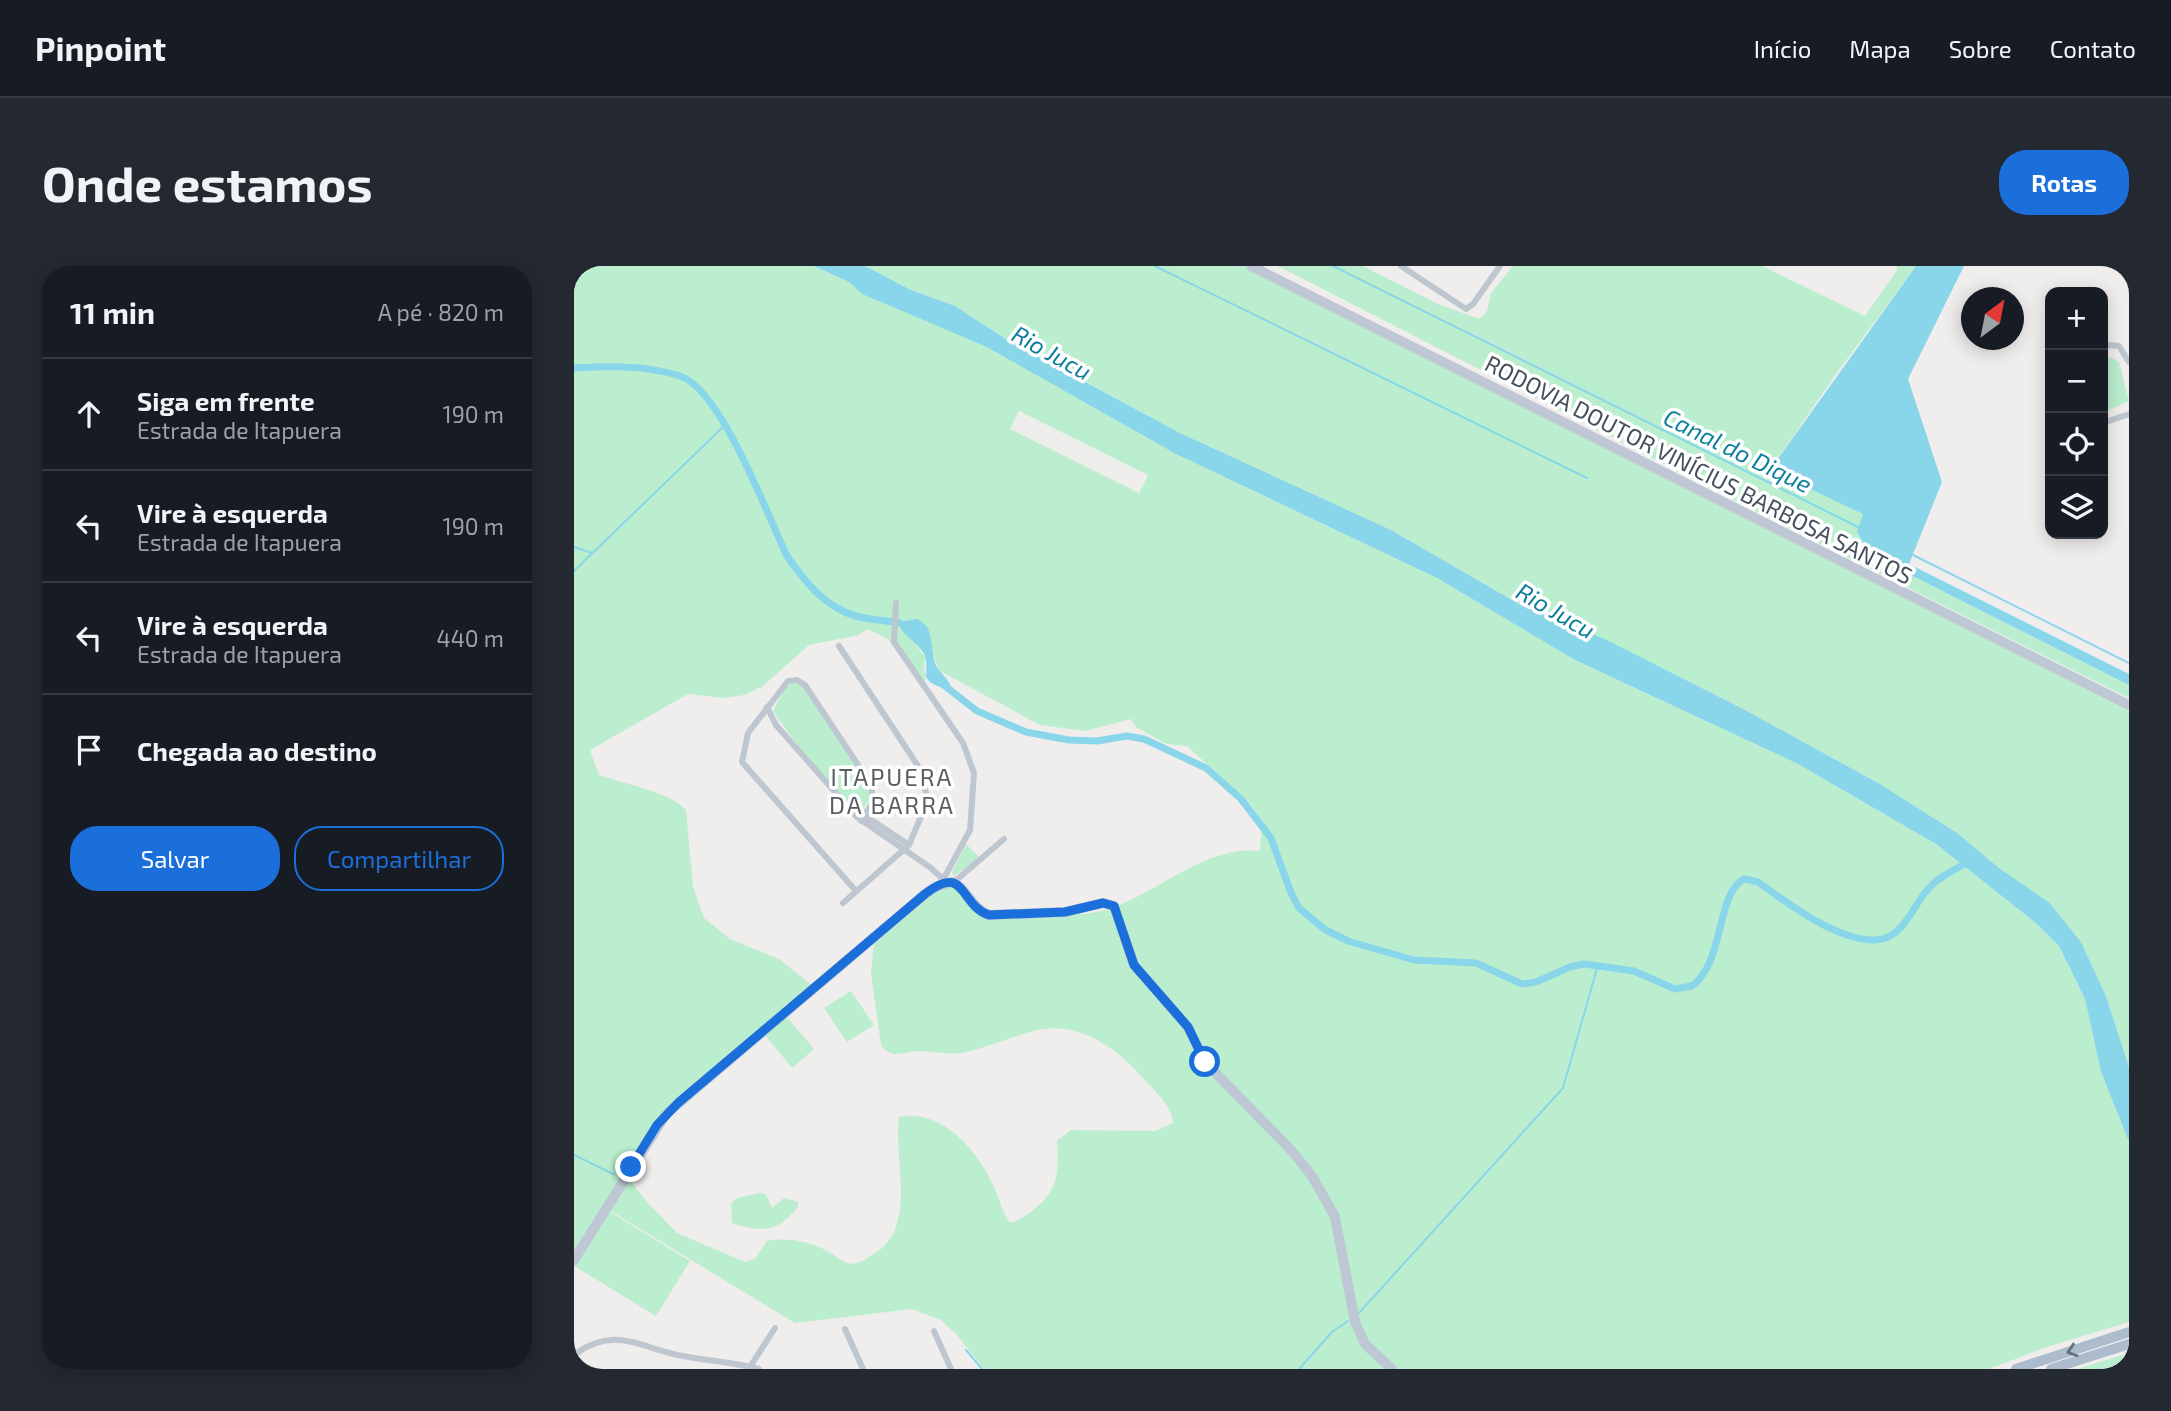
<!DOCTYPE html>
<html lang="pt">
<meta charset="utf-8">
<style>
:root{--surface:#171b24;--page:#242831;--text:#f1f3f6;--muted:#9ea1a6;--line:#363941;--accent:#1b6fdb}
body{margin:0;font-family:"Exo 2",sans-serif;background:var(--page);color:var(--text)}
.controls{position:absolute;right:21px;top:21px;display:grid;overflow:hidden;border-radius:14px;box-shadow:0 4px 18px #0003}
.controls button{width:63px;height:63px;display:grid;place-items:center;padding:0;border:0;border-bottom:2px solid var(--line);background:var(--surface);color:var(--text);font:35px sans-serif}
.compass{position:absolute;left:1387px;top:21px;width:63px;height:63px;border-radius:50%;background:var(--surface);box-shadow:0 4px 18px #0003;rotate:32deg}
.stop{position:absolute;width:21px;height:21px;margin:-16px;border:5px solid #1b6fdb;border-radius:50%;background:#fff}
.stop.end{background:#1b6fdb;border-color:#fff;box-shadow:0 2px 7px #0008}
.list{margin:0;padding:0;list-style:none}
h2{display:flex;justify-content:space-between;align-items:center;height:91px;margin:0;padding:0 28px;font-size:30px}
h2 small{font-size:23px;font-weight:400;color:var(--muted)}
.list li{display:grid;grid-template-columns:46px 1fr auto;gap:21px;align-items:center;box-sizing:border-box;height:112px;padding:0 28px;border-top:2px solid var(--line)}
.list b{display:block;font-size:26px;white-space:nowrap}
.list p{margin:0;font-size:23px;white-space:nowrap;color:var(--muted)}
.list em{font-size:23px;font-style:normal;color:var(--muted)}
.actions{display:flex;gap:14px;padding:21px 28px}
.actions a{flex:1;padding:16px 0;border:2px solid var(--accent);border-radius:28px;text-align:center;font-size:24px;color:var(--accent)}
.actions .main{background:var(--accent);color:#fff}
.icon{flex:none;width:38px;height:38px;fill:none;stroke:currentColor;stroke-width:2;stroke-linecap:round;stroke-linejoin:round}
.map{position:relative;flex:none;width:1555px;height:1103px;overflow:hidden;border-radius:28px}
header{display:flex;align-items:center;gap:42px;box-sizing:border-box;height:98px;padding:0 35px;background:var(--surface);border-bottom:2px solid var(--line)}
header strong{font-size:33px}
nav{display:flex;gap:38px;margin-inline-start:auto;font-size:24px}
.intro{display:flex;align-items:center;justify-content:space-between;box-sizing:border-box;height:168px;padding:0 42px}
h1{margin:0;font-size:49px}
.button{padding:18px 32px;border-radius:28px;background:var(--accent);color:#fff;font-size:24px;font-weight:700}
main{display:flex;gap:42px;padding:0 42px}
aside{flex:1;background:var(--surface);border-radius:28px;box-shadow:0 4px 18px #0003}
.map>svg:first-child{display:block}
</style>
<header>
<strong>Pinpoint</strong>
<nav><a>Início</a><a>Mapa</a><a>Sobre</a><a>Contato</a></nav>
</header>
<div class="intro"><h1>Onde estamos</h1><a class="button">Rotas</a></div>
<main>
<aside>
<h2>11 min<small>A pé · 820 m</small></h2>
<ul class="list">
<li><svg class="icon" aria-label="ahead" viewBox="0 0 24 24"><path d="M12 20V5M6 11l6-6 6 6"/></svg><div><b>Siga em frente</b><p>Estrada de Itapuera</p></div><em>190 m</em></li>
<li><svg class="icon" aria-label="left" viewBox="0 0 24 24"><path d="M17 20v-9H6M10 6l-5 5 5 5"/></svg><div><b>Vire à esquerda</b><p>Estrada de Itapuera</p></div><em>190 m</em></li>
<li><svg class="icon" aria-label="left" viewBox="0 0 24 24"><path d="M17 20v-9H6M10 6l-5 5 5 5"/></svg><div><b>Vire à esquerda</b><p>Estrada de Itapuera</p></div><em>440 m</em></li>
<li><svg class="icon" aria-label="arrive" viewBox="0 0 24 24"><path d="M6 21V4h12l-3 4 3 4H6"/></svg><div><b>Chegada ao destino</b></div></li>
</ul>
<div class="actions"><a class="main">Salvar</a><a>Compartilhar</a></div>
</aside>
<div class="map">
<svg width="1555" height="1103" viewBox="0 0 1555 1103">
<rect width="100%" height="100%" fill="#f0eded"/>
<g fill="#bbeecf" fill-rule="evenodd">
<path d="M0,0H240L275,16L288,28L413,80L602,188L863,312L1001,394L1224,498L1362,578L1463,658L1485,680L1511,733L1527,806L1555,876V1056L1476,1080L1415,1103H410L382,1068L367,1054L338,1043L221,1057L30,941L0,988ZM445,145L574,209L565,227L436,163ZM342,353L366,405L466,459L511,465L557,453L562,461L592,478L613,480L676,538L688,555L686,585C623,579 576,638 517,647C483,652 439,646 404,645L382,620C350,623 323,656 300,676L297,708L307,779C318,794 328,786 344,785C359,785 373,789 387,787C413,782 438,770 464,764C504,755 543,782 567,810C580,825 597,837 599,857L582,865L497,864L483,875C485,910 484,927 454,948C447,952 443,957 435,956C428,945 427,937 422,926C408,889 369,841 325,851C319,894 345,964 298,989C290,994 283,1000 273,997C267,995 261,989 255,986C238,976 213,971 193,975L181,993L171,996L103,967L74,937L58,917L57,907L85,861L212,744L210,738L219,739L240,721L205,693L156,673L130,652L119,620L112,544C99,527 47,517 25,509L16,484L114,428L150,432L171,429L189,420L235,379L285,369L293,363L314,373L347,420L353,411L350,405L351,391L325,356Z"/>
<polygon points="291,0 678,0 1555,445 1555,801 1532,730 1507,676 1476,637 1425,602 1383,567 1306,518 1171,444 1031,373 945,338 817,264 606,167 435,75 381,40 335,23"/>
<polygon points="704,0 789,0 864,38 906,53 913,45 917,27 939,0 1188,0 1291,50 1324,3 1322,0 1342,0 1262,108 1196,204 1290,248 1295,288 1555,419 1555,432 1230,270"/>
<polygon points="1536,91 1545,96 1555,135 1529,147 1529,100"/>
<path d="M222,416L228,419L296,522L297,531L289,543H284C258,528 217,471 199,445L212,420Z"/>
<polygon points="392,578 406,592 380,610 378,606"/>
<polygon points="277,725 300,759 273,776 250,742"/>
<polygon points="212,750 240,783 218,802 191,769"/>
<path d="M186,927L192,928L198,942L210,932L224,936V941C204,966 188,967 158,957L157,938L163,932Z"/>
<polygon points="33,944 116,995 82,1050 0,1000"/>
<polygon points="1555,1087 1555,1103 1503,1103"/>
</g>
<g fill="#89d6ea">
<polygon points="240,0 291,0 335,23 381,40 435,75 606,167 817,264 945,338 1031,373 1171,444 1306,518 1383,567 1425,602 1476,637 1507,676 1532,730 1555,801 1555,876 1527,806 1511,733 1485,680 1463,658 1362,578 1224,498 1001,394 863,312 602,188 413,81 288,28 275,16"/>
<polygon points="1342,0 1390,0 1334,113 1368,216 1335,298 1555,408 1555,419 1295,288 1283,265 1289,248 1196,204"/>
<path d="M342,353C363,359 354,385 363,401C368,409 376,414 378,424C337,415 360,406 349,386C342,375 328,370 324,356Z"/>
</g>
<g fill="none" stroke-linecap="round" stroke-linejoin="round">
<g stroke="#89d6ea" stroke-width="2">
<polyline points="581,0 1013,212"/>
<polyline points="759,0 1284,261"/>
<polyline points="1199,217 1205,207"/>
<polyline points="0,281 18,287"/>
<polyline points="1339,289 1555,397"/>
<polyline points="0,305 151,159"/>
<polyline points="0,889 39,908"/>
<polyline points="785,1047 989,822 1024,699"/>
<polyline points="392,1084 408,1103"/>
<polyline points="725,1103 758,1066 774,1055"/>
</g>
<g stroke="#89d6ea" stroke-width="7">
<path d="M0,102C35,100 72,99 106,110C148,124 193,249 213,290C230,315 252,342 282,350C296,354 311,354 325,357"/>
<path d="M367,417L403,445L452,466L495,474L523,475L553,470L570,473L632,502L667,533L697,572L717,627L725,642L750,663L774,675L840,694L902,697L948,718L962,716L996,701L1010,698L1060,705L1101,723L1118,720C1151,696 1142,627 1170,613L1184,616C1213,637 1288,695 1322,666C1336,655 1342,636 1354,623C1366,609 1379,606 1393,596"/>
</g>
<g stroke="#bec7cf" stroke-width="6">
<polyline points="827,0 892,43 899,38 926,0"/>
<polyline points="1529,84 1535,79 1545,80 1555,96"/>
<polyline points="1529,157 1555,148"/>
<polyline points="322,337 320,376 389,477 400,507 396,564 370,612"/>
<polyline points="265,380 344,500 352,527 351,541 335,579 269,637"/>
<polyline points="193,441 202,459 283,551 357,602 372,616"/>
<polyline points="290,549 335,579"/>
<polyline points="380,616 430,573"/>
<polyline points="282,625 168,496 174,467 214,415 223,414 231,419 298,520 298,537 287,555"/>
<polyline points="271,1063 289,1103"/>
<polyline points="360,1065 377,1103"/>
<path d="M0,1089C41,1058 68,1083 109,1090C134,1095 160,1096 185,1103"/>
<polyline points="176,1101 201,1062"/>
</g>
<g stroke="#bec8d4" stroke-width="10">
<polyline points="677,0 1555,439"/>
<path d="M0,994L92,848L351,628L363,620L378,616C394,623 398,643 415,649L491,646L529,637L540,640L560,699L614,761L631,796L718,885L738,910L761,951L781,1056L791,1078L818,1103"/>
</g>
<g stroke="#adbccc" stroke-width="10">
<polyline points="1442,1103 1555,1066"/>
<polyline points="1477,1103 1555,1078"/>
</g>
</g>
<defs><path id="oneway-chevron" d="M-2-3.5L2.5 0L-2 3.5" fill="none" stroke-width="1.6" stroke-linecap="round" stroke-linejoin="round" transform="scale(1.75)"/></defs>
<use stroke="#65707c" href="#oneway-chevron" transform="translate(1498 1085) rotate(162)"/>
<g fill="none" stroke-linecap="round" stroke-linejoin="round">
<path stroke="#1b6fdb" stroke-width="9" d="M57,901L83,859L104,837L351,628C392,596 385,639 415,649L491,646L529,637L540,640L560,699L614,761L631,796"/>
</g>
<g text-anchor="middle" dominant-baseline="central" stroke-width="7" stroke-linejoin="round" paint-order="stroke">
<g font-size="23" fill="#46505a" stroke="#fff">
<text transform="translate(1125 203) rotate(27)">RODOVIA DOUTOR VINÍCIUS BARBOSA SANTOS</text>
</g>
<g font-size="24" font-style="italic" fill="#0e7f9d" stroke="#fff">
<text transform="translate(478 86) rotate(29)">Rio Jucu</text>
<text transform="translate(1164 184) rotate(26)">Canal do Dique</text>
<text transform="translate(982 344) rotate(30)">Rio Jucu</text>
</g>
<g font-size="24" letter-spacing="2" fill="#5a5d62" stroke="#fff">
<text x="318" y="510">ITAPUERA<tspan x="318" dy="28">DA BARRA</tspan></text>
</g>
</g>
</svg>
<div class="controls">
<button>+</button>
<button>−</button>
<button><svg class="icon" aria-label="locate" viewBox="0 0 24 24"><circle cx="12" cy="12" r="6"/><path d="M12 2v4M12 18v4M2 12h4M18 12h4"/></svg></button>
<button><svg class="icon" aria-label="layers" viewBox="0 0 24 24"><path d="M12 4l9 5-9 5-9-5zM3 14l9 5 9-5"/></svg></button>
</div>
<svg class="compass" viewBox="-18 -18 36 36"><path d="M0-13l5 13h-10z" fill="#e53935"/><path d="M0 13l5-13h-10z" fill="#9ea1a6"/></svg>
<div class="stop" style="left:631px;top:796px"></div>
<div class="stop end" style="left:57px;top:901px"></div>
</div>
</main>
